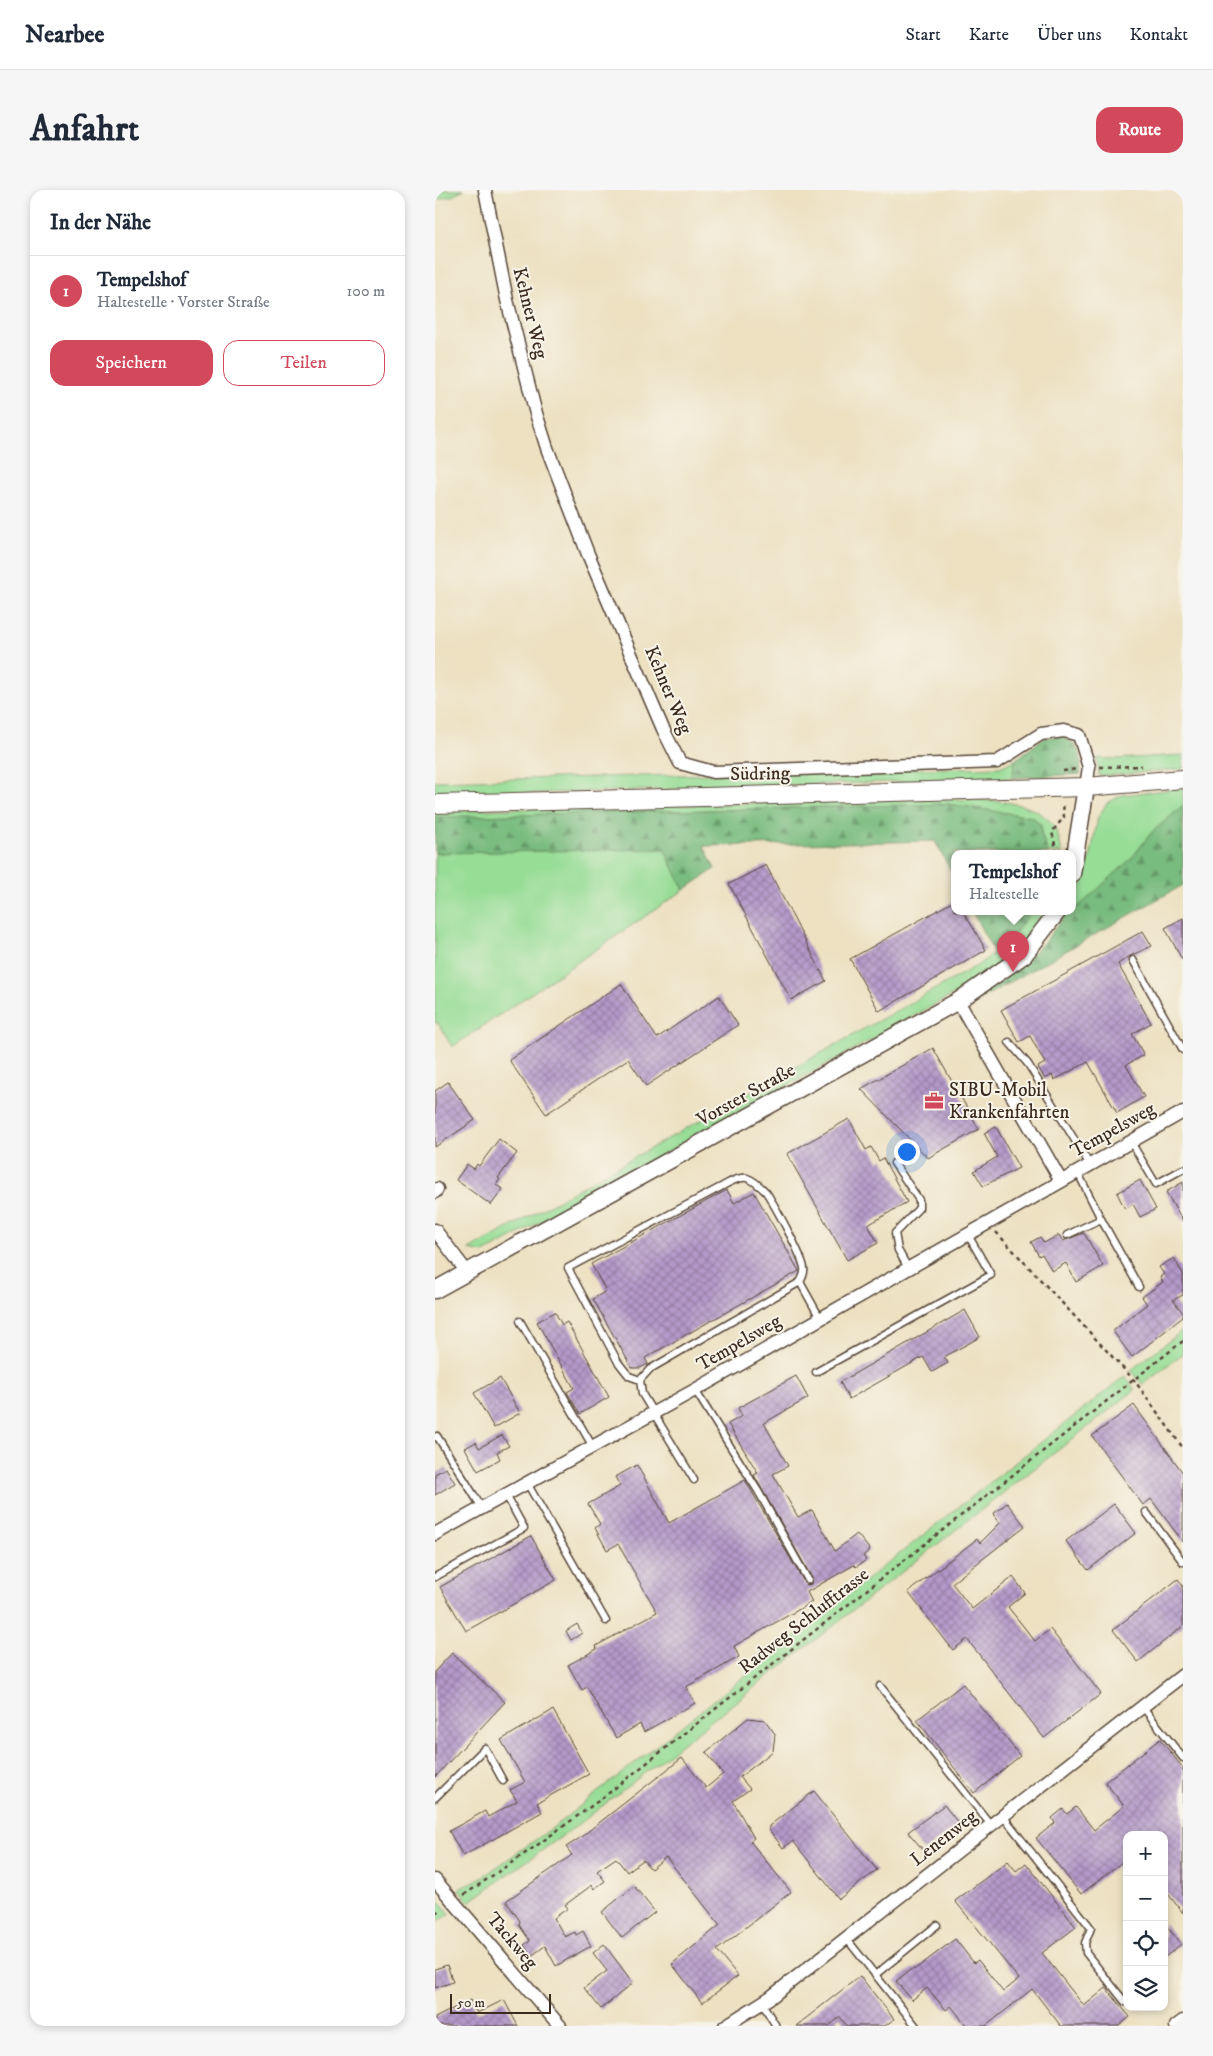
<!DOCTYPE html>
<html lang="de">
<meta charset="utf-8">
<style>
:root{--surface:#fff;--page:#f6f6f7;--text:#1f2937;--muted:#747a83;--line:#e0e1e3;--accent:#d1495b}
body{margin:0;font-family:"IM FELL DW Pica",serif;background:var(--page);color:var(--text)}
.controls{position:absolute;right:15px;bottom:15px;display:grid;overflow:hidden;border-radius:10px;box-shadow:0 2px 8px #0003}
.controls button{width:45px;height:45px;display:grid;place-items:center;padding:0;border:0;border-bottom:1px solid var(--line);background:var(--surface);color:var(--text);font:25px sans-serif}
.scale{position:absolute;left:15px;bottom:12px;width:101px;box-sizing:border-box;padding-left:5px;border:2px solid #3b2a1e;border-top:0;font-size:14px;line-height:18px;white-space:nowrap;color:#3b2a1e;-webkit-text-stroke:4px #f7f3e8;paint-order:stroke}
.you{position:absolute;left:471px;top:961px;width:18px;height:18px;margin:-12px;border:4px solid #fff;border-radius:50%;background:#1a73e8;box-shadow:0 0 0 8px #1a73e833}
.badge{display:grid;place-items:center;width:32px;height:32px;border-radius:50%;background:var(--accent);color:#fff;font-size:16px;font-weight:700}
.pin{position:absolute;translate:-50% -41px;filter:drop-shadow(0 1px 2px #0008)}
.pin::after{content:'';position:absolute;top:26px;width:18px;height:15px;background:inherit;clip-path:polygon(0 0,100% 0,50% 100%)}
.popup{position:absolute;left:516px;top:660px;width:125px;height:65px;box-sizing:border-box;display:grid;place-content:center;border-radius:10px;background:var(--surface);filter:drop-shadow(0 1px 4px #0005);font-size:16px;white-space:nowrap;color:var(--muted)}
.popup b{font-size:19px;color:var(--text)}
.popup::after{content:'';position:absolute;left:50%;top:100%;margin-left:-10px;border:10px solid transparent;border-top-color:var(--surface)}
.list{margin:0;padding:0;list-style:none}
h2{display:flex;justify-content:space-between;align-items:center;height:65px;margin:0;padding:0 20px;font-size:21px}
h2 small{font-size:16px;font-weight:400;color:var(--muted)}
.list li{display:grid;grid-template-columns:32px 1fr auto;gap:15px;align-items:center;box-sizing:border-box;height:70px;padding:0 20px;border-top:1px solid var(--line)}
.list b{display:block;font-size:19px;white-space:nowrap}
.list p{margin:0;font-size:16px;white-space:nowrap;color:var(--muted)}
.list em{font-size:16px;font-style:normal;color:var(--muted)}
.actions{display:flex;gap:10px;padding:15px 20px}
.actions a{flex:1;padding:11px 0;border:1px solid var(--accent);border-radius:15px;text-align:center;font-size:18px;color:var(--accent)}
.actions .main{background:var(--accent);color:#fff}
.icon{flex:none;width:28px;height:28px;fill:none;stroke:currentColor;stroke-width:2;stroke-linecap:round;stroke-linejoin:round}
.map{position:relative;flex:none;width:748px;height:1836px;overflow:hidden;border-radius:15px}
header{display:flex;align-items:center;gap:30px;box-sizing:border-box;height:70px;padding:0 25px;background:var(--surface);border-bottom:1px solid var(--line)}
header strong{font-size:24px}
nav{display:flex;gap:28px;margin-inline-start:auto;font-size:18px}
.intro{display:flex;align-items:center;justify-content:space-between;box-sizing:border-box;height:120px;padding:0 30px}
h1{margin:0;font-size:35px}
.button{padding:12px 22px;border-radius:15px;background:var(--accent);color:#fff;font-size:18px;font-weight:700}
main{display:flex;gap:30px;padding:0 30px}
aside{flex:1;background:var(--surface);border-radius:15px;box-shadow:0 2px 8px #0003}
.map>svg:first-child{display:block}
</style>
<header>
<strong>Nearbee</strong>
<nav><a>Start</a><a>Karte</a><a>Über uns</a><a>Kontakt</a></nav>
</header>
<div class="intro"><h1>Anfahrt</h1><a class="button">Route</a></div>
<main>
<aside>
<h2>In der Nähe<small></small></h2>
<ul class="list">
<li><span class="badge">1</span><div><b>Tempelshof</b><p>Haltestelle · Vorster Straße</p></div><em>100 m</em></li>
</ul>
<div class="actions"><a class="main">Speichern</a><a>Teilen</a></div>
</aside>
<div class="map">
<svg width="748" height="1836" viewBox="0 0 748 1836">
<defs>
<pattern id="forest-firs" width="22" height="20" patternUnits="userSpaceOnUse" patternTransform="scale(1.25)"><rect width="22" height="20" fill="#79bc7f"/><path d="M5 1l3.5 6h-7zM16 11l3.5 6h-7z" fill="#649967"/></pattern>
<pattern id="building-cross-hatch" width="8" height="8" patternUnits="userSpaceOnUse" patternTransform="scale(1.25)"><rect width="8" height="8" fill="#b499ca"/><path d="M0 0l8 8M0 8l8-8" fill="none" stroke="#947da3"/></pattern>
</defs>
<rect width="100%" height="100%" fill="#f7f3e8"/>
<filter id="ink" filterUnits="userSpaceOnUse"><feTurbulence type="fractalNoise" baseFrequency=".02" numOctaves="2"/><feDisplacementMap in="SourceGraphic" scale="10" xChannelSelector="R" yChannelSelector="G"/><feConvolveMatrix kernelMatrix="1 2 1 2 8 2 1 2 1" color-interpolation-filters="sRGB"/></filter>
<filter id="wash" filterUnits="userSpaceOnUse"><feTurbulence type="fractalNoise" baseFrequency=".0096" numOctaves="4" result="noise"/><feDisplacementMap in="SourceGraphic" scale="20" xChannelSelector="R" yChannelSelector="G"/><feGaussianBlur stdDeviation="1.12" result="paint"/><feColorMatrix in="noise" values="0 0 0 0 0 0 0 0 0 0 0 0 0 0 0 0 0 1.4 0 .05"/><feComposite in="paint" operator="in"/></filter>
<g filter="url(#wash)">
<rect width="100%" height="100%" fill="#ede1c2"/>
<g fill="#97dd96" stroke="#69845a">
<polygon points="0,0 29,0 17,6 0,10"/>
<polygon points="748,565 748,579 664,586 662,568 679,569"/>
<polygon points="580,570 577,588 247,599 0,606 0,591 565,577"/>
<polygon points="748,598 748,616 717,642 696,669 641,720 630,725 633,721 637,721 637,713 645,698 655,668 663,627 672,613 687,605"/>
<path d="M510,609C540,610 598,607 617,634C624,643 625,653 627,663H613L606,644V635L597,627L513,614L0,627V621Z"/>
<polygon points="230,658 249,700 17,857 3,833 0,833 0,663"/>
<polygon points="596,721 611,721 594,746 572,769 521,803 49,1063 34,1060 543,775 574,752"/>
<polygon points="748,1140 748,1163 708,1195 696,1180"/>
<polygon points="690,1186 700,1200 143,1635 34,1712 24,1699 49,1686 116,1639"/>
<polygon points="4,1711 15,1724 0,1733 0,1713"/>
</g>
<g fill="url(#forest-firs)" stroke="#5a734e">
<path d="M627,546C646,557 647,564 645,584L577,588L580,570L609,548Z"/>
<polygon points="513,614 597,627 606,635 606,644 613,663 519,663 519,687 500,651 269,656 280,679 249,700 229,659 0,663 0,627"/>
<polygon points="748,616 748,695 540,812 543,806 581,780 612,749 630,725 641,719 696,669 717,642"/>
<polygon points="537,721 596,721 574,752 559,763"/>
</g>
<g id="blocks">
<g fill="url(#building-cross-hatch)">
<polygon points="331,675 391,791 356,810 294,694"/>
<polygon points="519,711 519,721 528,721 551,760 444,821 415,769"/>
<polygon points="748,728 748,771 730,738"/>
<polygon points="708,741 717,756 695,766 683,774 716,833 697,844 709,865 691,875 709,907 682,923 653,872 619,890 617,885 610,889 603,877 610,873 595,846 584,852 566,820"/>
<polygon points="186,794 222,848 284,806 303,835 211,896 193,869 111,924 74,870"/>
<polygon points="498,858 544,939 493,968 426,899"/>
<polygon points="13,892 40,930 0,957 0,901"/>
<polygon points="414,929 431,960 436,957 444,971 448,968 472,1012 433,1035 443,1053 412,1070 352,964"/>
<polygon points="561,937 584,978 548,996 539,981 562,967 549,943"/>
<polygon points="64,949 82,963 63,988 65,989 61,995 68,999 56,1015 21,990 32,974 39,979 42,974 44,976"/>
<polygon points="705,990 721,1019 705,1027 698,1014 690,1019 682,1003"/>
<polygon points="748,992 748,1032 731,1002"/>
<polygon points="292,1000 299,1013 319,1002 364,1081 210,1168 213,1174 205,1178 197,1178 158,1109 171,1101 156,1074"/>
<polygon points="649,1043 668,1076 641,1092 631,1073 617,1081 607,1064 604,1066 596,1052 605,1047 609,1053 624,1045 628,1051"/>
<polygon points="739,1068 748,1084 748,1105 738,1110 748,1123 748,1127 697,1167 678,1141 712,1114 707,1107 728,1092 725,1087 729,1084 724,1077"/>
<polygon points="530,1120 545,1147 509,1167 513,1173 497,1182 488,1167 414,1209 405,1192"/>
<polygon points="120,1122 127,1135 132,1132 174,1207 145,1224 132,1202 139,1198 102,1132"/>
<polygon points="361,1186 373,1208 329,1233 353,1276 338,1284 363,1327 377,1320 400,1361 422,1344 435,1360 428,1366 431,1370 421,1377 419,1375 372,1402 377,1412 299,1456 304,1467 251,1497 260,1513 209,1542 205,1534 181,1548 152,1497 147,1500 133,1475 162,1459 161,1456 222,1422 183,1354 172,1360 160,1338 165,1334 153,1314 185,1296 180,1287 202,1275 234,1333 310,1290 369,1392 372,1395 376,1394 377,1388 319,1285 323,1283 293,1234 307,1226 303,1218"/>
<polygon points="65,1188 85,1223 59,1238 39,1203"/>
<polygon points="699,1215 748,1283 748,1352 716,1309 708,1315 657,1246"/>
<polygon points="67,1245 74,1256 62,1262 65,1269 43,1281 30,1258 41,1252 44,1258"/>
<polygon points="11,1278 20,1293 0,1305 0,1284"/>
<polygon points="572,1313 590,1336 517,1393 537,1419 578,1387 590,1403 573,1417 600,1451 615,1439 666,1504 609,1548 532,1449 518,1460 473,1402 542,1349 545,1353 565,1333 558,1324"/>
<polygon points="679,1314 701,1343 653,1380 631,1351"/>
<polygon points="96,1346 121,1390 31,1441 5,1397"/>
<polygon points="743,1389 748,1396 748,1436 703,1472 678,1440"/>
<polygon points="142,1434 147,1443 136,1450 131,1441"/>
<polygon points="17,1463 70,1512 0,1587 0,1481"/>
<polygon points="528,1494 585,1566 539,1603 482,1530"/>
<polygon points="118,1520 154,1584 102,1613 107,1622 28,1666 14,1641 50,1621 53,1627 82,1611 75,1600 90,1592 66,1550"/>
<polygon points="313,1528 330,1530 340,1544 338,1561 305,1587 315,1599 298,1611 319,1648 315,1651 356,1702 282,1760 303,1786 267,1813 237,1774 285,1735 231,1667 216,1679 208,1670 192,1682 181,1668 162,1681 170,1691 159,1699 157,1695 130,1715 133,1718 119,1728 130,1747 140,1742 141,1745 148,1741 156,1756 121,1776 110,1756 96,1766 89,1755 95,1751 84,1735 85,1731 71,1711 137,1665 131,1657 142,1650 247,1568 271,1598 288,1584 271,1562"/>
<polygon points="725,1549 748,1578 748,1723 729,1699 729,1645 692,1645 692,1668 646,1704 601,1648 620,1633 617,1628 628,1619 632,1624 641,1617 659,1640 689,1616 670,1592"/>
<polygon points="379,1601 442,1680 404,1709 358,1651 348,1658 334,1640 334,1636"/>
<polygon points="509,1615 524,1634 489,1661 473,1642"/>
<polygon points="573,1671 581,1681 591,1673 641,1737 607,1763 649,1816 671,1798 695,1827 684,1836 626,1836 597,1799 551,1836 532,1836 516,1816 511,1820 492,1798 477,1810 461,1791 478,1778 479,1780 520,1749 539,1773 543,1770 568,1802 584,1789 520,1711"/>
<polygon points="199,1696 220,1722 187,1748 167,1722"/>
<polygon points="729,1733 746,1754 729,1768"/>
<polygon points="169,1754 198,1793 166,1819 149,1798 172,1781 158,1763"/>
<polygon points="12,1775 18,1792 0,1798 0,1779"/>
<polygon points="425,1786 459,1829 450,1836 412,1836 405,1827 394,1836 361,1836"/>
<polygon points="35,1810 42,1823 69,1810 83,1836 0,1836 0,1828"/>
</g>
</g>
</g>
<g filter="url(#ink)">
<use href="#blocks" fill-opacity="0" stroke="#564537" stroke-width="1"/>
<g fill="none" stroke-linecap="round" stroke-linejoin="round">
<g stroke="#564537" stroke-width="9">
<g id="service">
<polyline points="698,770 748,860"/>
<polyline points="574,852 593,874 655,975"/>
<polyline points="696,952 721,994 748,979"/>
<polyline points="459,973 484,1010 484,1018 460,1043 463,1060 473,1078"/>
<polyline points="666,1029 704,1097"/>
<polyline points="632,1045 666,1029 642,981"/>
<polyline points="85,1131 158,1257"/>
<polyline points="381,1182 556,1085 533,1045"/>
<path d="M205,1190L194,1186L183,1172L133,1078L284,998C292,994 303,986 312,988C319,990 326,997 331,1002C339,1014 367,1065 369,1078C370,1083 368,1087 365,1092"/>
<polyline points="260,1200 323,1301 373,1390"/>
<polyline points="0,1247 2,1246 47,1318"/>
<polyline points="259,1290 207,1204 205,1190 215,1179 365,1092 385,1128"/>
<polyline points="92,1293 171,1431"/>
<polyline points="711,1322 748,1372"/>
<polyline points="0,1387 89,1338 71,1305"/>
<polyline points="445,1496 556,1635"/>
<polyline points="707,1516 748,1568"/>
<polyline points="0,1608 50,1558 68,1591"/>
<polyline points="568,1626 656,1738 650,1753 651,1763 690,1812"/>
<polyline points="411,1748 481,1836"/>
<polyline points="440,1785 502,1735"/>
<polyline points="327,1813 341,1836"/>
</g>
</g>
<g stroke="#564537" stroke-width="15">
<g id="minor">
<polyline points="50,0 72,110 100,220 112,258 153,364 228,539 245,573 278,582 562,572 606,544 629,541 644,545 654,577 651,597"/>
<polyline points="523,811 626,991"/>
<polyline points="0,1002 2,999"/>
<polyline points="0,1040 32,1082"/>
<polyline points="0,1344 260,1200 748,922"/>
<polyline points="0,1690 125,1836"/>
<polyline points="290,1836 336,1807 748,1485"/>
<polyline points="741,1836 748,1831"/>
</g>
</g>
<g stroke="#564537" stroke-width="19">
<g id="tertiary">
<polyline points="637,684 651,597"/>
<polyline points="0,1100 523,811 589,765 623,721"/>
</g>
</g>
<g stroke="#564537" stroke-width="20">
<polyline id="secondary" points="0,614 651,597 748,589"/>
</g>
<g stroke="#564537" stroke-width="2.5" stroke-dasharray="4 4" stroke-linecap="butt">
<polyline points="665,577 707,576"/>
<polyline points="628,581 642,579"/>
<polyline points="622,663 617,642 629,627 628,612"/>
<polyline points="561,1042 699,1190 748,1258"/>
<polyline points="29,1705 101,1656 166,1609 748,1151"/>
<polyline points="0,1723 7,1719"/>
</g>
<use href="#service" stroke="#fff" stroke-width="6"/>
<use href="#minor" stroke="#fff" stroke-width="12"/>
<use href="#tertiary" stroke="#fff" stroke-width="16"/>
<use href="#secondary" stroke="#fff" stroke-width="18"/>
</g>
</g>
<defs>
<g id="office-bare" transform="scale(1.5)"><path d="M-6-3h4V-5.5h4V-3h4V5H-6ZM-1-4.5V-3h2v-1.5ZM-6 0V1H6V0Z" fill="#d1495b" stroke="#f7f3e8" stroke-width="2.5" paint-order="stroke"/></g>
</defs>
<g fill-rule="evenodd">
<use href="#office-bare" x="499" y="911"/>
</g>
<g text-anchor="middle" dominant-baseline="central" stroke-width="4" stroke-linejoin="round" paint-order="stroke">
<g font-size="19" fill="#3b2a1e" stroke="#f7f3e8">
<text transform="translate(95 123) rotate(76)">Kehner Weg</text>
<text transform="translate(233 500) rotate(67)">Kehner Weg</text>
<text transform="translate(325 584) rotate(-1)">Südring</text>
<text transform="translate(311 905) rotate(-29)">Vorster Straße</text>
<text transform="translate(678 940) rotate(-29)">Tempelsweg</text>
<text transform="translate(304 1153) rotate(-30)">Tempelsweg</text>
<text transform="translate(369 1431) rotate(-38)">Radweg Schlufftrasse</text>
<text transform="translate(509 1648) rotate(-38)">Lenenweg</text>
<text transform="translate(77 1751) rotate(50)">Tackweg</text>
</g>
<g font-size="19" fill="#3b2a1e" stroke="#f7f3e8" text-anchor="start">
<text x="514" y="900">SIBU-Mobil<tspan x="514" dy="22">Krankenfahrten</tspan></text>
</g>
</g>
</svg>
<div class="controls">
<button>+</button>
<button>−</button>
<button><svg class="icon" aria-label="locate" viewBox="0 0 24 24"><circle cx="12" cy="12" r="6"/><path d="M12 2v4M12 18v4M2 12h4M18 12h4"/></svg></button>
<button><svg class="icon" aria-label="layers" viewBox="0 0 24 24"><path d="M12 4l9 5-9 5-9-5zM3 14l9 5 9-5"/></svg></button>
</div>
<div class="scale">50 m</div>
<div class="you"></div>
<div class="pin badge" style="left:578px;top:782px">1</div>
<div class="popup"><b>Tempelshof</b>Haltestelle</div>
</div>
</main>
